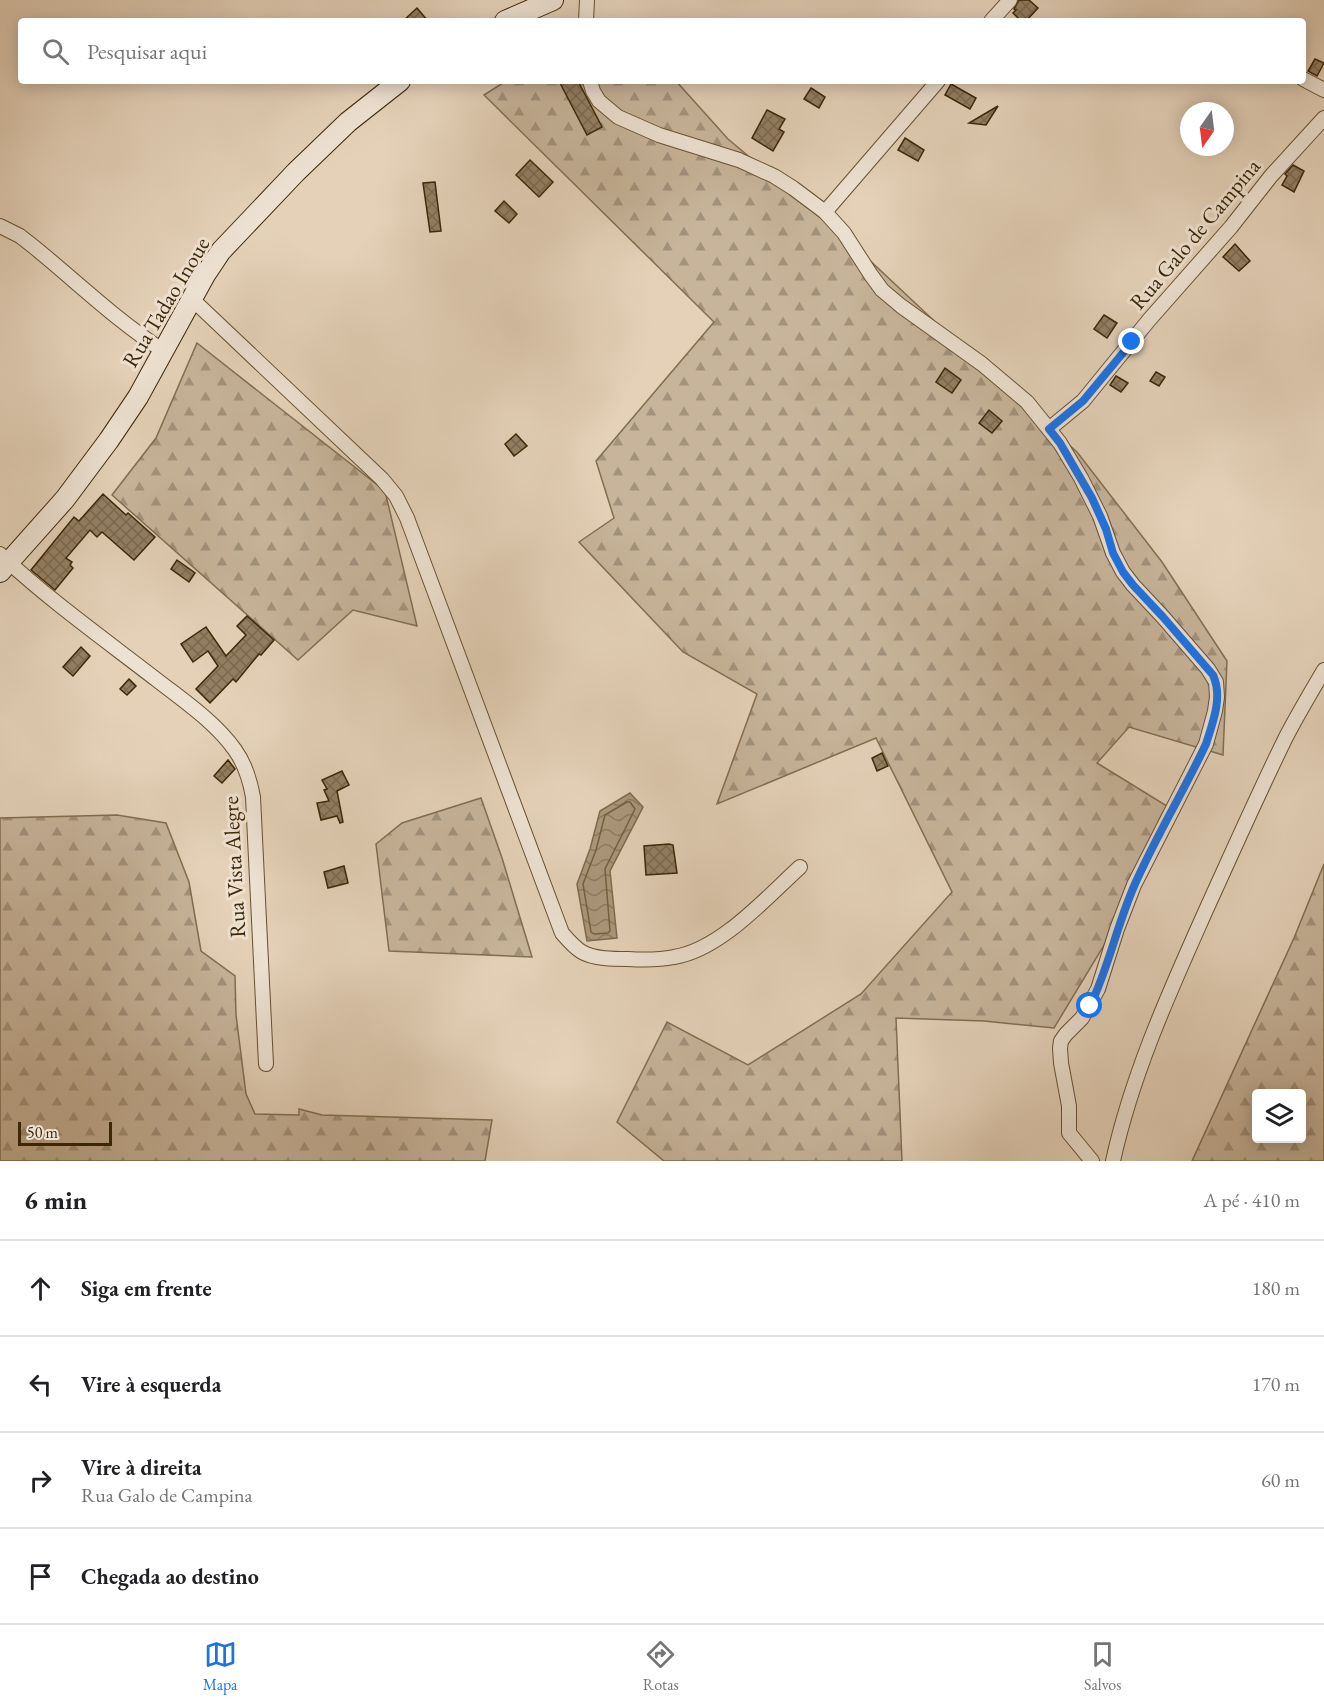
<!DOCTYPE html>
<html lang="pt">
<meta charset="utf-8">
<style>
:root{--surface:#fff;--page:#f2f2f2;--text:#202124;--muted:#757577;--line:#e0e0e0;--accent:#1a73e8}
body{margin:0;font-family:"EB Garamond",serif;background:var(--page);color:var(--text)}
.controls{position:absolute;right:18px;bottom:18px;display:grid;overflow:hidden;border-radius:6px;box-shadow:0 3px 15px #0003}
.controls button{width:54px;height:54px;display:grid;place-items:center;padding:0;border:0;border-bottom:2px solid var(--line);background:var(--surface);color:var(--text);font:30px sans-serif}
.compass{position:absolute;left:1180px;top:102px;width:54px;height:54px;border-radius:50%;background:var(--surface);box-shadow:0 3px 15px #0003;rotate:194deg}
.scale{position:absolute;left:18px;bottom:15px;width:94px;box-sizing:border-box;padding-left:6px;border:3px solid #3c2706;border-top:0;font-size:16px;line-height:21px;white-space:nowrap;color:#3c2706;-webkit-text-stroke:4px #ede1d1;paint-order:stroke}
.stop{position:absolute;width:18px;height:18px;margin:-14px;border:4px solid #1a73e8;border-radius:50%;background:#fff}
.stop.end{background:#1a73e8;border-color:#fff;box-shadow:0 2px 6px #0008}
.list{margin:0;padding:0;list-style:none}
h2{display:flex;justify-content:space-between;align-items:center;height:78px;margin:0;padding:0 24px;font-size:26px}
h2 small{font-size:20px;font-weight:400;color:var(--muted)}
.list li{display:grid;grid-template-columns:39px 1fr auto;gap:18px;align-items:center;box-sizing:border-box;height:96px;padding:0 24px;border-top:2px solid var(--line)}
.list b{display:block;font-size:22px;white-space:nowrap}
.list p{margin:0;font-size:20px;white-space:nowrap;color:var(--muted)}
.list em{font-size:20px;font-style:normal;color:var(--muted)}
.icon{flex:none;width:33px;height:33px;fill:none;stroke:currentColor;stroke-width:2;stroke-linecap:round;stroke-linejoin:round}
.map{position:relative;flex:none;width:1324px;height:1161px;overflow:hidden}
.search{position:absolute;background:var(--surface);box-shadow:0 3px 15px #0003;left:18px;right:18px;top:18px;height:66px;display:flex;align-items:center;gap:15px;box-sizing:border-box;padding:0 21px;border-radius:6px;color:var(--muted);font-size:22px}
.sheet{height:462px;background:var(--surface)}
nav{display:flex;justify-content:space-around;align-items:center;box-sizing:border-box;height:84px;border-top:2px solid var(--line);background:var(--surface);font-size:16px;color:var(--muted)}
nav a{display:grid;justify-items:center;gap:3px}
nav .on{color:var(--accent)}
.map>svg:first-child{display:block}
</style>
<div class="map">
<svg width="1324" height="1161" viewBox="0 0 1324 1161">
<defs>
<pattern id="forest-firs" width="22" height="20" patternUnits="userSpaceOnUse" patternTransform="scale(1.5)"><rect width="22" height="20" fill="#c7b49a"/><path d="M5 1l3.5 6h-7zM16 11l3.5 6h-7z" fill="#a3927c"/></pattern>
<pattern id="water-waves" width="16" height="10" patternUnits="userSpaceOnUse" patternTransform="scale(1.5)"><rect width="16" height="10" fill="#ab977b"/><path d="M0 5q4-4 8 0t8 0" fill="none" stroke="#8c7b63"/></pattern>
<pattern id="building-cross-hatch" width="8" height="8" patternUnits="userSpaceOnUse" patternTransform="scale(1.5)"><rect width="8" height="8" fill="#937f63"/><path d="M0 0l8 8M0 8l8-8" fill="none" stroke="#796850"/></pattern>
</defs>
<rect width="100%" height="100%" fill="#e4d1b8"/>
<filter id="stains"><feTurbulence type="fractalNoise" baseFrequency=".00333" numOctaves="4"/><feColorMatrix values="0 0 0 0 .2 0 0 0 0 .09 0 0 0 0 .02 0 0 0 .5 -.17"/></filter>
<radialGradient id="worn" r=".72"><stop offset=".6" stop-color="#630" stop-opacity="0"/><stop offset="1" stop-color="#630" stop-opacity=".3"/></radialGradient>
<g fill="url(#forest-firs)" stroke="#826e50" stroke-width="1.5" fill-rule="evenodd">
<polygon points="506,81 676,81 728,139 847,239 963,348 1077,452 1162,562 1227,661 1223,755 1129,727 1097,763 1175,811 1112,932 1054,1028 984,1021 896,1018 902,1161 664,1161 617,1122 667,1022 748,1065 861,994 952,892 876,738 717,804 757,694 683,652 579,542 614,518 596,461 714,322 484,95"/>
<polygon points="197,343 385,491 417,626 353,610 298,660 112,495 156,438"/>
<polygon points="481,798 502,858 532,957 389,951 376,844 402,823"/>
<polygon points="117,815 166,823 189,882 201,951 235,976 236,1015 246,1094 255,1114 299,1115 299,1109 322,1115 492,1120 485,1161 0,1161 0,818"/>
<path d="M1324,864V1161H1192L1294,938ZM1256,1094H1302V1138H1256Z"/>
</g>
<polygon fill="url(#water-waves)" stroke="#7f6a4c" stroke-width="1.5" points="630,793 643,807 610,871 617,938 587,941 577,884 590,849 600,811"/>
<g fill="none" stroke-linecap="round" stroke-linejoin="round">
<polygon stroke="#745f40" stroke-width="1.5" points="627,802 630,802 635,809 605,869 610,931 608,933 594,934 591,932 583,884 596,850 605,815"/>
</g>
<g fill="url(#building-cross-hatch)" stroke="#3c2706" stroke-width="1.5">
<polygon points="1019,0 1029,0 1038,8 1026,21 1021,21 1013,13 1016,10 1014,9"/>
<polygon points="417,8 428,21 403,21"/>
<polygon points="1315,59 1324,63 1317,76 1308,71"/>
<polygon points="559,81 578,81 602,127 587,135"/>
<polygon points="951,84 976,98 970,109 945,95"/>
<polygon points="811,88 825,97 819,108 804,99"/>
<polygon points="998,106 986,125 969,123"/>
<polygon points="767,110 785,119 779,129 784,132 773,151 752,138"/>
<polygon points="905,138 924,150 918,161 898,150"/>
<polygon points="530,160 553,182 539,197 516,175"/>
<polygon points="1293,165 1304,171 1294,192 1282,185 1287,176 1285,174"/>
<polygon points="435,182 441,231 430,232 423,183"/>
<polygon points="504,201 517,214 509,223 495,211"/>
<polygon points="1235,244 1250,261 1239,271 1223,257"/>
<polygon points="1104,315 1117,323 1107,338 1094,329"/>
<polygon points="945,368 961,380 952,393 936,382"/>
<polygon points="1156,372 1165,377 1159,386 1150,381"/>
<polygon points="1116,376 1128,383 1121,392 1110,385"/>
<polygon points="989,410 1002,421 992,433 979,423"/>
<polygon points="516,434 527,446 514,456 505,444"/>
<polygon points="103,494 126,515 128,513 155,537 134,560 102,532 97,537 90,530 66,558 72,562 70,565 73,568 55,590 31,570 74,517 79,521"/>
<polygon points="177,560 195,573 189,582 171,569"/>
<polygon points="247,616 274,640 261,655 259,654 236,682 233,679 210,703 196,689 218,666 208,651 193,662 181,644 206,627 226,656 246,635 237,626"/>
<polygon points="81,647 90,656 73,676 63,667"/>
<polygon points="129,679 136,686 127,695 120,689"/>
<polygon points="882,753 888,766 877,771 872,758"/>
<polygon points="228,760 235,769 222,783 214,776"/>
<polygon points="342,771 349,785 337,791 343,822 340,823 337,816 321,820 317,803 329,801 324,790 327,789 322,780"/>
<polygon points="669,844 673,845 677,873 646,875 644,846"/>
<polygon points="344,866 348,883 328,888 324,872"/>
</g>
<g fill="none" stroke-linecap="round" stroke-linejoin="round">
<g stroke="#665232" stroke-width="16">
<g id="street">
<polyline points="586,21 587,0"/>
<polyline points="991,21 1010,0"/>
<polyline points="1303,79 1324,90"/>
<polyline points="590,81 593,91 599,101 618,117 659,135 739,160 774,176 793,188 825,212 844,233 871,275 882,290 901,306 982,364 1027,402 1060,443 1081,478 1100,516 1113,553 1123,572 1133,585 1163,617 1208,669 1216,682 1217,697 1215,711 1206,744 1134,885 1117,929 1098,989 1082,1018 1066,1034 1061,1041 1060,1048 1061,1063 1069,1106 1069,1133 1092,1161"/>
<polyline points="825,212 938,81"/>
<path d="M0,226L20,236L34,247C77,282 116,320 162,350"/>
<path d="M192,299L382,479L396,496L407,518L562,933C568,940 575,948 582,952C594,959 614,959 628,959C643,960 659,960 674,957C720,950 766,898 800,867"/>
<polyline points="1049,429 1083,401 1149,320 1231,227 1271,176 1324,118"/>
<path d="M0,554C49,600 104,639 157,680C184,701 215,722 235,750C245,764 250,780 253,797L266,1064"/>
<path d="M1113,1161C1132,1074 1170,991 1206,910C1232,853 1258,794 1286,737C1298,714 1311,692 1324,670"/>
</g>
</g>
<g stroke="#3c2706" stroke-width="22">
<g id="secondary">
<polyline points="505,21 553,0"/>
<polyline points="0,572 65,499 109,440 138,397 205,275 221,251 296,172 348,122 400,81"/>
</g>
</g>
<use href="#street" stroke="#ede1d1" stroke-width="14"/>
<use href="#secondary" stroke="#ede1d1" stroke-width="20"/>
</g>
<g fill="none" stroke-linecap="round" stroke-linejoin="round">
<path stroke="#1a73e8" stroke-width="8" d="M1090,1006C1109,967 1117,924 1135,884C1156,836 1184,791 1206,744C1213,722 1223,697 1213,675L1163,617L1133,585L1123,572L1113,553L1106,529L1092,498L1060,443L1049,429L1083,401L1132,342"/>
</g>
<g text-anchor="middle" dominant-baseline="central" stroke-width="6" stroke-linejoin="round" paint-order="stroke">
<g font-size="22" fill="#3c2706" stroke="#ede1d1">
<text transform="translate(1195 234) rotate(-50)">Rua Galo de Campina</text>
<text transform="translate(166 302) rotate(-59)">Rua Tadao Inoue</text>
<text transform="translate(234 867) rotate(-93)">Rua Vista Alegre</text>
</g>
</g>
<rect width="100%" height="100%" filter="url(#stains)"/>
<rect width="100%" height="100%" fill="url(#worn)"/>
</svg>
<div class="controls">
<button><svg class="icon" aria-label="layers" viewBox="0 0 24 24"><path d="M12 4l9 5-9 5-9-5zM3 14l9 5 9-5"/></svg></button>
</div>
<svg class="compass" viewBox="-18 -18 36 36"><path d="M0-13l5 13h-10z" fill="#e53935"/><path d="M0 13l5-13h-10z" fill="#757577"/></svg>
<div class="scale">50 m</div>
<div class="stop" style="left:1090px;top:1006px"></div>
<div class="stop end" style="left:1132px;top:342px"></div>
<div class="search"><svg class="icon" aria-label="search" viewBox="0 0 24 24"><circle cx="10" cy="10" r="6"/><path d="M15 15l6 6"/></svg>Pesquisar aqui</div>
</div>
<section class="sheet">
<h2>6 min<small>A pé · 410 m</small></h2>
<ul class="list">
<li><svg class="icon" aria-label="ahead" viewBox="0 0 24 24"><path d="M12 20V5M6 11l6-6 6 6"/></svg><div><b>Siga em frente</b></div><em>180 m</em></li>
<li><svg class="icon" aria-label="left" viewBox="0 0 24 24"><path d="M17 20v-9H6M10 6l-5 5 5 5"/></svg><div><b>Vire à esquerda</b></div><em>170 m</em></li>
<li><svg class="icon" aria-label="right" viewBox="0 0 24 24"><path d="M7 20v-9h11M14 6l5 5-5 5"/></svg><div><b>Vire à direita</b><p>Rua Galo de Campina</p></div><em>60 m</em></li>
<li><svg class="icon" aria-label="arrive" viewBox="0 0 24 24"><path d="M6 21V4h12l-3 4 3 4H6"/></svg><div><b>Chegada ao destino</b></div></li>
</ul>
</section>
<nav>
<a class="on"><svg class="icon" aria-label="map" viewBox="0 0 24 24"><path d="M3 6l6-2 6 2 6-2v14l-6 2-6-2-6 2zM9 4v14M15 6v14"/></svg>Mapa</a>
<a><svg class="icon" aria-label="directions" viewBox="0 0 24 24"><path d="M12 3l9 9-9 9-9-9zM9 14v-3h6M13 9l2 2-2 2"/></svg>Rotas</a>
<a><svg class="icon" aria-label="saved" viewBox="0 0 24 24"><path d="M7 4h10v16l-5-4-5 4z"/></svg>Salvos</a>
</nav>
